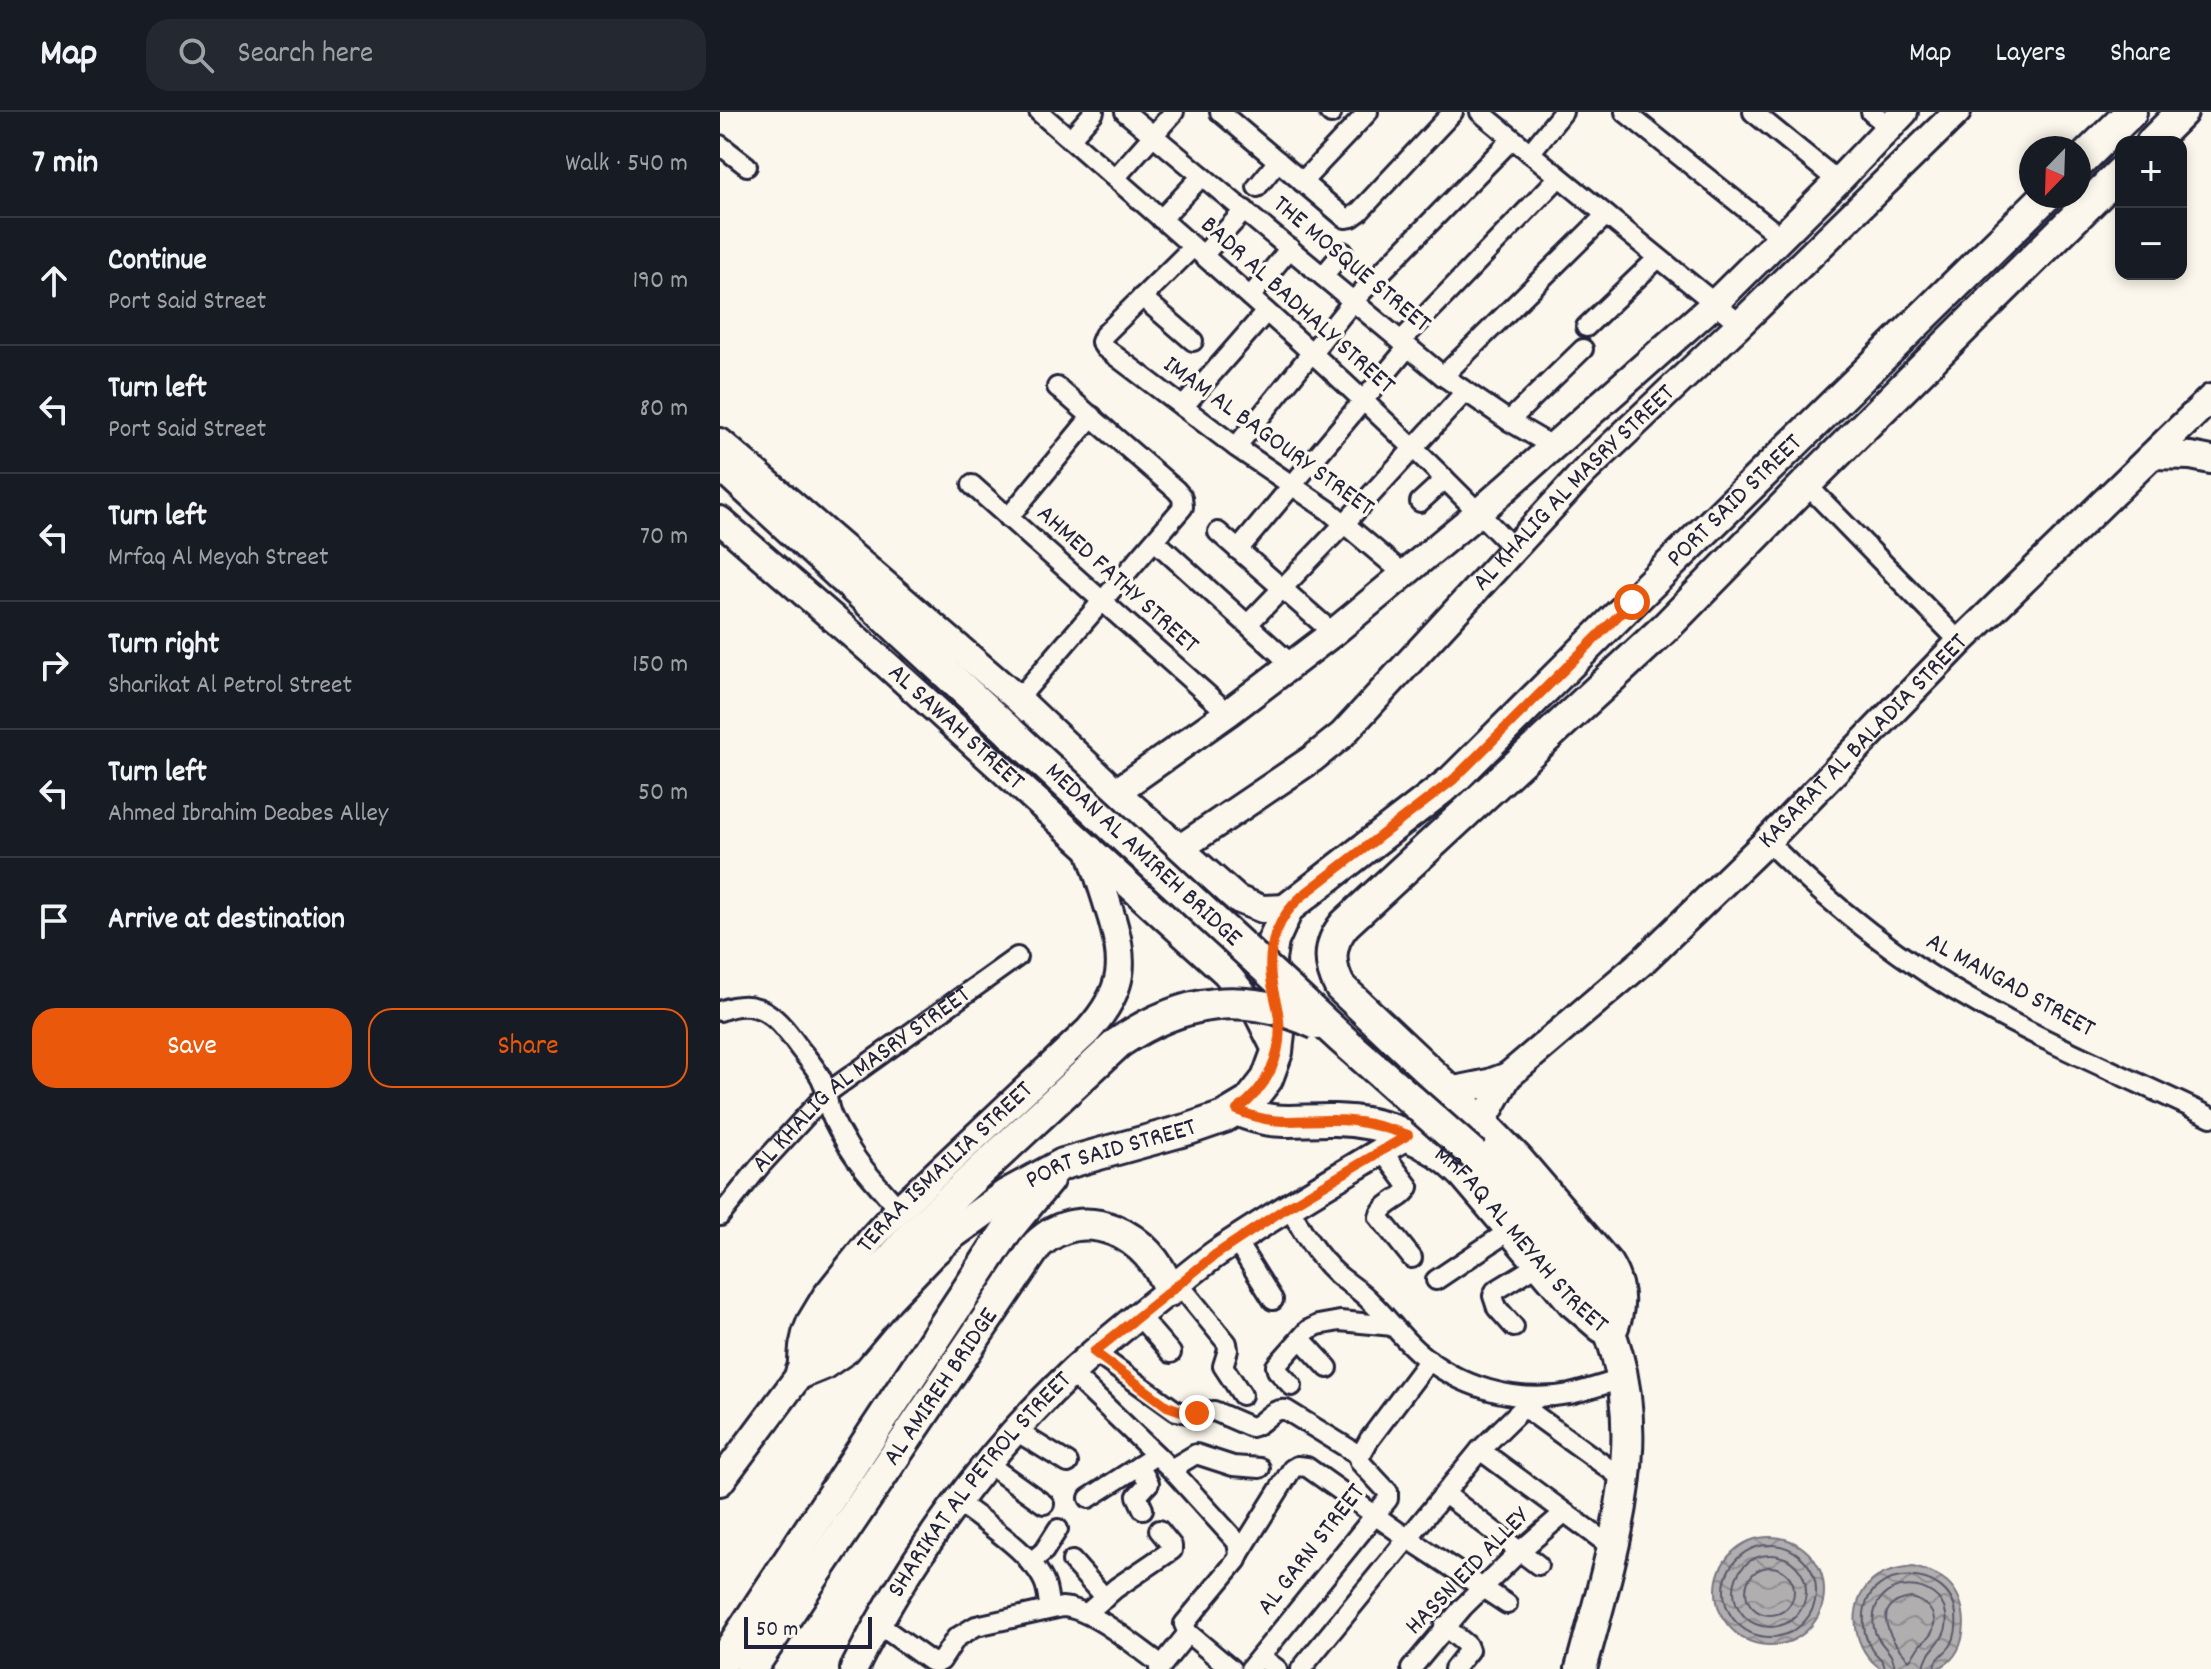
<!DOCTYPE html>
<meta charset="utf-8">
<style>
:root{--surface:#171b24;--page:#242831;--text:#f1f3f6;--muted:#9ea1a6;--line:#363941;--accent:#ea580c}
body{margin:0;font-family:Dekko,sans-serif;background:var(--page);color:var(--text)}
.controls{position:absolute;right:24px;top:24px;display:grid;overflow:hidden;border-radius:16px;box-shadow:0 4px 12px #0003}
.controls button{width:72px;height:72px;display:grid;place-items:center;padding:0;border:0;border-bottom:2px solid var(--line);background:var(--surface);color:var(--text);font:40px sans-serif}
.compass{position:absolute;left:1299px;top:24px;width:72px;height:72px;border-radius:50%;background:var(--surface);box-shadow:0 4px 12px #0003;rotate:203deg}
.scale{position:absolute;left:24px;bottom:20px;width:128px;box-sizing:border-box;padding-left:8px;border:4px solid #22223b;border-top:0;font-size:22px;line-height:28px;white-space:nowrap;color:#22223b;-webkit-text-stroke:6px #fbf7ec;paint-order:stroke}
.stop{position:absolute;width:24px;height:24px;margin:-18px;border:6px solid #ea580c;border-radius:50%;background:#fff}
.stop.end{background:#ea580c;border-color:#fff;box-shadow:0 2px 8px #0008}
.list{margin:0;padding:0;list-style:none}
h2{display:flex;justify-content:space-between;align-items:center;height:104px;margin:0;padding:0 32px;font-size:34px}
h2 small{font-size:26px;font-weight:400;color:var(--muted)}
.list li{display:grid;grid-template-columns:52px 1fr auto;gap:24px;align-items:center;box-sizing:border-box;height:128px;padding:0 32px;border-top:2px solid var(--line)}
.list b{display:block;font-size:30px;white-space:nowrap}
.list p{margin:0;font-size:26px;white-space:nowrap;color:var(--muted)}
.list em{font-size:26px;font-style:normal;color:var(--muted)}
.actions{display:flex;gap:16px;padding:24px 32px}
.actions a{flex:1;padding:18px 0;border:2px solid var(--accent);border-radius:24px;text-align:center;font-size:28px;color:var(--accent)}
.actions .main{background:var(--accent);color:#fff}
.icon{flex:none;width:44px;height:44px;fill:none;stroke:currentColor;stroke-width:2;stroke-linecap:round;stroke-linejoin:round}
.map{position:relative;flex:none;width:1491px;height:1557px;overflow:hidden}
header{display:flex;align-items:center;gap:48px;box-sizing:border-box;height:112px;padding:0 40px;background:var(--surface);border-bottom:2px solid var(--line)}
header strong{font-size:38px}
nav{display:flex;gap:44px;margin-inline-start:auto;font-size:28px}
.search{width:560px;height:72px;background:var(--page);display:flex;align-items:center;gap:20px;box-sizing:border-box;padding:0 28px;border-radius:24px;color:var(--muted);font-size:30px}
main{display:flex}
aside{flex:1;background:var(--surface)}
.map>svg:first-child{display:block}
</style>
<header>
<strong>Map</strong>
<div class="search"><svg class="icon" aria-label="search" viewBox="0 0 24 24"><circle cx="10" cy="10" r="6"/><path d="M15 15l6 6"/></svg>Search here</div>
<nav><a>Map</a><a>Layers</a><a>Share</a></nav>
</header>
<main>
<aside>
<h2>7 min<small>Walk · 540 m</small></h2>
<ul class="list">
<li><svg class="icon" aria-label="ahead" viewBox="0 0 24 24"><path d="M12 20V5M6 11l6-6 6 6"/></svg><div><b>Continue</b><p>Port Said Street</p></div><em>190 m</em></li>
<li><svg class="icon" aria-label="left" viewBox="0 0 24 24"><path d="M17 20v-9H6M10 6l-5 5 5 5"/></svg><div><b>Turn left</b><p>Port Said Street</p></div><em>80 m</em></li>
<li><svg class="icon" aria-label="left" viewBox="0 0 24 24"><path d="M17 20v-9H6M10 6l-5 5 5 5"/></svg><div><b>Turn left</b><p>Mrfaq Al Meyah Street</p></div><em>70 m</em></li>
<li><svg class="icon" aria-label="right" viewBox="0 0 24 24"><path d="M7 20v-9h11M14 6l5 5-5 5"/></svg><div><b>Turn right</b><p>Sharikat Al Petrol Street</p></div><em>150 m</em></li>
<li><svg class="icon" aria-label="left" viewBox="0 0 24 24"><path d="M17 20v-9H6M10 6l-5 5 5 5"/></svg><div><b>Turn left</b><p>Ahmed Ibrahim Deabes Alley</p></div><em>50 m</em></li>
<li><svg class="icon" aria-label="arrive" viewBox="0 0 24 24"><path d="M6 21V4h12l-3 4 3 4H6"/></svg><div><b>Arrive at destination</b></div></li>
</ul>
<div class="actions"><a class="main">Save</a><a>Share</a></div>
</aside>
<div class="map">
<svg width="1491" height="1557" viewBox="0 0 1491 1557">
<defs>
<pattern id="water-waves" width="16" height="10" patternUnits="userSpaceOnUse" patternTransform="scale(2)"><rect width="16" height="10" fill="#b1aeb0"/><path d="M0 5q4-4 8 0t8 0" fill="none" stroke="#908d90"/></pattern>
</defs>
<rect width="100%" height="100%" fill="#fbf7ec"/>
<filter id="ink" filterUnits="userSpaceOnUse"><feTurbulence type="fractalNoise" baseFrequency=".0125" numOctaves="2"/><feDisplacementMap in="SourceGraphic" scale="16" xChannelSelector="R" yChannelSelector="G"/><feConvolveMatrix kernelMatrix="1 2 1 2 8 2 1 2 1" color-interpolation-filters="sRGB"/></filter>
<g filter="url(#ink)">
<g fill="url(#water-waves)" stroke="#787681" stroke-width="2">
<circle cx="1050" cy="1479" r="54"/>
<path d="M1193,1455C1209,1459 1226,1464 1235,1479C1250,1502 1247,1545 1218,1556C1205,1557 1177,1557 1162,1557C1133,1540 1125,1493 1152,1469C1164,1459 1178,1457 1193,1455Z"/>
</g>
<g fill="none" stroke-linecap="round" stroke-linejoin="round">
<g stroke="#5b5a6a" stroke-width="2">
<circle cx="1050" cy="1479" r="46"/>
<circle cx="1050" cy="1479" r="36"/>
<circle cx="1050" cy="1479" r="24"/>
<path d="M1191,1486C1206,1489 1218,1501 1213,1518C1211,1525 1205,1528 1200,1533C1196,1538 1194,1544 1189,1548C1171,1530 1147,1492 1191,1486Z"/>
<path d="M1165,1557C1164,1547 1157,1545 1152,1537C1144,1526 1143,1514 1144,1502C1148,1451 1230,1453 1236,1502C1237,1512 1236,1524 1231,1533C1225,1542 1215,1546 1214,1557"/>
<path d="M1175,1557C1174,1534 1149,1532 1154,1502C1160,1464 1219,1466 1226,1502C1231,1531 1205,1534 1204,1557"/>
</g>
<g stroke="#22223b" stroke-width="24">
<g id="street">
<path d="M319,0C481,141 644,281 793,436"/>
<polyline points="405,0 723,264 789,309 832,334"/>
<polyline points="500,0 625,106 632,105 639,100 733,0"/>
<polyline points="609,0 611,2"/>
<polyline points="760,0 1020,212"/>
<polyline points="905,0 1062,126"/>
<polyline points="1033,0 1118,69"/>
<polyline points="1151,0 1169,15"/>
<polyline points="350,27 374,0"/>
<polyline points="0,33 27,54"/>
<polyline points="810,41 843,0"/>
<polyline points="395,66 454,0"/>
<polyline points="582,70 648,0"/>
<polyline points="537,75 558,49"/>
<polyline points="441,107 482,64"/>
<polyline points="473,135 384,223 381,230 385,236 516,335 608,398 684,462"/>
<polyline points="483,143 525,98"/>
<polyline points="603,164 623,140"/>
<polyline points="422,185 473,229"/>
<polyline points="530,185 570,136"/>
<polyline points="866,215 938,146"/>
<polyline points="681,229 839,65"/>
<polyline points="723,264 886,103"/>
<polyline points="463,295 546,200"/>
<polyline points="789,309 863,237"/>
<polyline points="516,335 633,189 792,27"/>
<polyline points="1086,372 1240,530"/>
<polyline points="252,373 508,601"/>
<polyline points="700,390 725,367"/>
<polyline points="288,406 372,304"/>
<polyline points="498,420 613,521"/>
<polyline points="435,429 571,552"/>
<polyline points="518,438 688,235"/>
<polyline points="528,512 625,411 745,280"/>
<polyline points="298,587 463,395 462,385 456,378 337,275"/>
<path d="M1047,729C1110,793 1181,849 1260,893C1334,935 1414,968 1491,1005"/>
<path d="M0,899C40,882 59,908 80,937C87,946 96,956 101,966C106,976 107,986 109,996C112,1008 119,1019 125,1029C139,1054 160,1075 179,1097"/>
<path d="M662,1039L689,1075C683,1088 663,1090 659,1105L692,1146"/>
<path d="M569,1094C582,1120 596,1143 618,1163C629,1172 641,1179 651,1190C667,1205 680,1224 697,1239C739,1275 794,1292 850,1282C867,1278 885,1272 902,1267"/>
<path id="s1" d="M0,1104L40,1054L107,981L297,845"/>
<polyline points="516,1129 553,1188"/>
<polyline points="716,1168 792,1117"/>
<polyline points="458,1171 507,1231 508,1238 503,1254 522,1283"/>
<polyline points="418,1203 451,1241"/>
<polyline points="794,1215 777,1196 773,1184 775,1179 821,1151"/>
<polyline points="581,1227 608,1256"/>
<path d="M374,1240L456,1299L467,1301L494,1299L531,1315C545,1313 549,1296 566,1298L639,1343"/>
<polyline points="351,1261 451,1357 517,1430 519,1442 517,1448 464,1512 468,1521 511,1557"/>
<polyline points="572,1274 557,1258 556,1254 588,1218 598,1213 620,1209 673,1214"/>
<polyline points="804,1295 906,1369"/>
<polyline points="296,1319 348,1351"/>
<polyline points="760,1338 893,1436"/>
<polyline points="268,1352 324,1392"/>
<polyline points="419,1354 429,1371 417,1384 423,1397"/>
<polyline points="451,1357 476,1342 513,1354 540,1356"/>
<polyline points="725,1382 818,1453"/>
<polyline points="369,1386 436,1343"/>
<path d="M238,1390C264,1411 313,1441 325,1472C328,1480 328,1489 330,1497"/>
<polyline points="519,1442 572,1357 577,1354 587,1355 687,1426 787,1492"/>
<polyline points="352,1449 385,1486"/>
<polyline points="310,1451 324,1439 338,1417"/>
<polyline points="367,1501 396,1476 452,1438 452,1434 439,1418"/>
<path d="M158,1512L210,1549L217,1551L221,1549L236,1526L256,1514L342,1495C372,1496 416,1535 442,1553"/>
<polyline points="724,1514 747,1533 749,1538 734,1557"/>
<polyline points="541,1545 557,1557"/>
<polyline points="439,1557 468,1521"/>
<polyline points="530,1557 668,1387 668,1380 640,1350 639,1346 649,1328 709,1248"/>
<polyline points="581,1557 760,1338 804,1295 819,1285"/>
<polyline points="691,1557 743,1495 800,1439 844,1401"/>
</g>
</g>
<g stroke="#22223b" stroke-width="32">
<g id="secondary">
<polyline points="0,330 298,587 396,680 517,787 542,797 568,796"/>
<polyline points="1433,343 1471,344 1491,348"/>
<path id="s2" d="M0,408L167,553L506,861L536,898L557,940"/>
<polyline points="396,680 508,601 613,521 759,400 994,192 1118,69 1184,0"/>
<path id="s3" d="M459,737L592,647L622,623L864,360L1020,212L1237,0"/>
<polyline points="730,979 769,971 788,964"/>
<path id="s4" d="M762,1011L788,964L923,849L1047,729L1240,530L1491,286"/>
<path id="s5" d="M0,1370L81,1261L83,1235L86,1222L91,1209L106,1184L153,1125L179,1097L368,919C406,876 406,850 389,797C383,777 376,757 370,737"/>
<path id="s6" d="M134,1557C187,1450 265,1342 352,1260C380,1234 410,1210 440,1186C459,1171 477,1155 497,1141C559,1099 624,1062 688,1023"/>
</g>
</g>
<g stroke="#22223b" stroke-width="36">
<g id="primary">
<polyline points="1432,30 1462,0"/>
<polyline points="1359,51 1411,0"/>
<polyline points="0,352 291,621"/>
<path id="s7" d="M517,998C555,1015 576,1007 615,1008C663,1009 710,1027 744,1062L853,1190L882,1215"/>
<path d="M754,1043C785,1075 826,1113 852,1150C947,1283 899,1415 861,1557"/>
<path d="M890,1221C902,1197 901,1175 887,1152L797,1047L730,979L620,875C608,852 608,832 625,812L946,515L1086,372L1401,60"/>
<polyline points="92,1247 153,1168 197,1118 398,931"/>
<path id="s8" d="M81,1261L103,1252L125,1237L167,1187L210,1142L233,1121L286,1083L343,1052L469,1017L504,1005L529,990L547,967L557,940L560,911L551,865L550,847L553,829L568,796L733,668L912,490L1326,84"/>
<polyline points="0,1553 287,1118 328,1068"/>
<path id="s9" d="M31,1557L317,1133C363,1088 432,1123 449,1179"/>
</g>
</g>
<use href="#street" stroke="#fbf7ec" stroke-width="18"/>
<use href="#secondary" stroke="#fbf7ec" stroke-width="26"/>
<use href="#primary" stroke="#fbf7ec" stroke-width="30"/>
<g stroke="#22223b" stroke-width="36" stroke-linecap="butt">
<g id="primary-bridge">
<path id="s10" d="M291,621L622,927L754,1043"/>
<path d="M398,931C462,887 525,878 597,912"/>
</g>
</g>
<use href="#primary-bridge" stroke="#fbf7ec" stroke-width="30"/>
</g>
</g>
<g fill="none" stroke-linecap="round" stroke-linejoin="round" filter="url(#ink)">
<path stroke="#ea580c" stroke-width="10" d="M477,1301H467L447,1294L374,1240L495,1143L569,1094L688,1023C664,1015 640,1008 615,1008C576,1007 555,1015 517,998C546,977 563,945 559,908C558,894 553,881 551,866C547,834 558,805 582,784L733,668L912,490"/>
</g>
<g text-anchor="middle" dominant-baseline="central" stroke-width="7" stroke-linejoin="round" paint-order="stroke">
<g font-size="26" fill="#22223b" stroke="#fbf7ec">
<text transform="translate(631 153) rotate(40)">THE MOSQUE STREET</text>
<text transform="translate(577 194) rotate(42)">BADR AL BADHALY STREET</text>
<text transform="translate(548 325) rotate(36)">IMAM AL BAGOURY STREET</text>
<text stroke="none"><textPath href="#s3" startOffset="538">AL KHALIG AL MASRY STREET</textPath></text>
<text stroke="none"><textPath href="#s8" startOffset="1348">PORT SAID STREET</textPath></text>
<text transform="translate(397 468) rotate(42)">AHMED FATHY STREET</text>
<text stroke="none"><textPath href="#s2" startOffset="314">AL SAWAH STREET</textPath></text>
<text stroke="none"><textPath href="#s4" startOffset="542">KASARAT AL BALADIA STREET</textPath></text>
<text stroke="none"><textPath href="#s10" startOffset="180">MEDAN AL AMIREH BRIDGE</textPath></text>
<text transform="translate(1290 874) rotate(29)">AL MANGAD STREET</text>
<text stroke="none"><textPath href="#s1" startOffset="198">AL KHALIG AL MASRY STREET</textPath></text>
<text stroke="none"><textPath href="#s8" startOffset="388">PORT SAID STREET</textPath></text>
<text stroke="none"><textPath href="#s5" startOffset="394">TERAA ISMAILIA STREET</textPath></text>
<text stroke="none"><textPath href="#s7" startOffset="330">MRFAQ AL MEYAH STREET</textPath></text>
<text stroke="none"><textPath href="#s9" startOffset="340">AL AMIREH BRIDGE</textPath></text>
<text stroke="none"><textPath href="#s6" startOffset="224">SHARIKAT AL PETROL STREET</textPath></text>
<text transform="translate(592 1438) rotate(-52)">AL GARN STREET</text>
<text transform="translate(748 1460) rotate(-46)">HASSN EID ALLEY</text>
</g>
</g>
</svg>
<div class="controls">
<button>+</button>
<button>−</button>
</div>
<svg class="compass" viewBox="-18 -18 36 36"><path d="M0-13l5 13h-10z" fill="#e53935"/><path d="M0 13l5-13h-10z" fill="#9ea1a6"/></svg>
<div class="scale">50 m</div>
<div class="stop" style="left:912px;top:490px"></div>
<div class="stop end" style="left:477px;top:1301px"></div>
</div>
</main>
